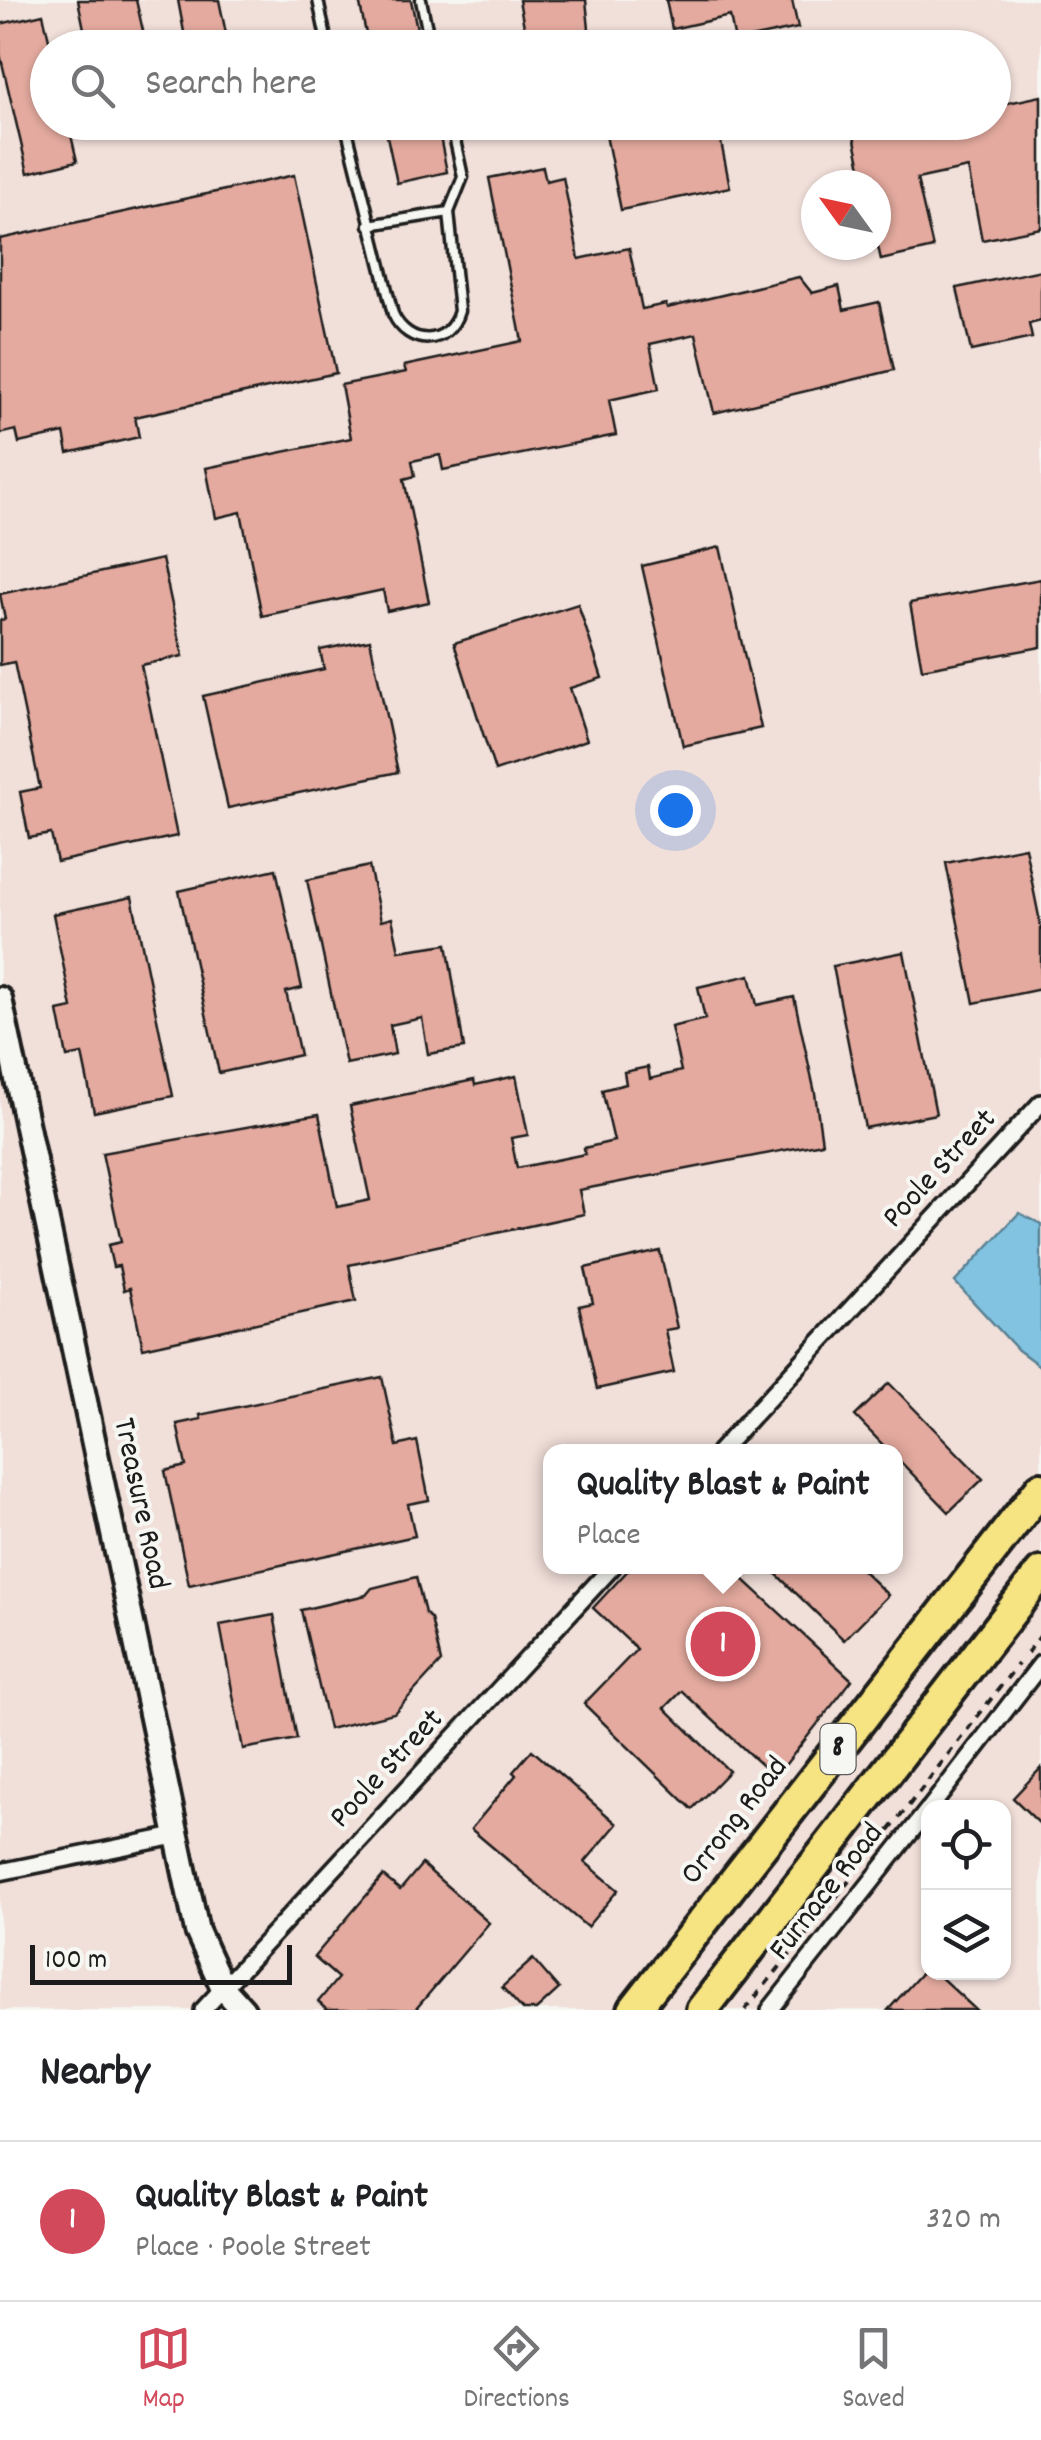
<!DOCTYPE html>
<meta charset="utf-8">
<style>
:root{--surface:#fff;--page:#f6f6f6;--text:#202124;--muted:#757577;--line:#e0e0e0;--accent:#d1495b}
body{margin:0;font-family:Dekko,sans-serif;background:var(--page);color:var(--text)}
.controls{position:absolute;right:30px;bottom:30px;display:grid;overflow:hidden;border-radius:20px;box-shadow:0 2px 8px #0004}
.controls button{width:90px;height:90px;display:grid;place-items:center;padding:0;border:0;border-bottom:2px solid var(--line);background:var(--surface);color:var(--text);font:50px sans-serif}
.compass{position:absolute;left:801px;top:170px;width:90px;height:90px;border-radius:50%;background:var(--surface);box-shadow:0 2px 8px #0004;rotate:303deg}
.scale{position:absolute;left:30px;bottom:25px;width:262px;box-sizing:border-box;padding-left:10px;border:5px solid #1c1c1c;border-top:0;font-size:28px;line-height:35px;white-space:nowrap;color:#1c1c1c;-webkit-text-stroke:8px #f6f6f2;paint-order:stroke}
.you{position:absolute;left:675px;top:810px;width:35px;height:35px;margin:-25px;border:8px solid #fff;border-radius:50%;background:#1a73e8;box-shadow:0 0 0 15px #1a73e833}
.badge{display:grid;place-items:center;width:65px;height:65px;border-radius:50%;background:var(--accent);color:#fff;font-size:32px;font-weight:700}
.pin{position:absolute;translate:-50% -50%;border:5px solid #fff;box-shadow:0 2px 10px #0006}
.popup{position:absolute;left:543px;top:1444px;width:360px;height:130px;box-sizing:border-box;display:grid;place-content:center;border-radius:20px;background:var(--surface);filter:drop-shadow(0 2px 8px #0005);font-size:32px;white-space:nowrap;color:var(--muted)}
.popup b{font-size:38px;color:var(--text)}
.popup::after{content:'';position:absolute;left:50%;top:100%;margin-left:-20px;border:20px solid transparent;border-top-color:var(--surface)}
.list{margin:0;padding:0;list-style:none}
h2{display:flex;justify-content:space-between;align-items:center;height:130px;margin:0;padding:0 40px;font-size:42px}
h2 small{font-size:32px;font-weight:400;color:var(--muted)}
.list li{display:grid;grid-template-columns:65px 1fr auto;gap:30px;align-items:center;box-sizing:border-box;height:160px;padding:0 40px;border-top:2px solid var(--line)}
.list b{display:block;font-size:38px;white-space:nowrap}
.list p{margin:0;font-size:32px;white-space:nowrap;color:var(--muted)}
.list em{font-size:32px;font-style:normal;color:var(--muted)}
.icon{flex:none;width:55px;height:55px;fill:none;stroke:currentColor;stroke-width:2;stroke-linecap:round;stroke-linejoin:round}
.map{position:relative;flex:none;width:1041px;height:2010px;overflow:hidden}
.search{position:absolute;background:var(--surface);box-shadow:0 2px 8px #0004;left:30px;right:30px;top:30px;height:110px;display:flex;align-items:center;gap:25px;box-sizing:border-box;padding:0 35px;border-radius:55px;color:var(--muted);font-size:38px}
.sheet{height:290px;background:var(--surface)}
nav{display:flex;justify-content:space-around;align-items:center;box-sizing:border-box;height:140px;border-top:2px solid var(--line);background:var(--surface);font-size:28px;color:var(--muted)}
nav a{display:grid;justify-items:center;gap:5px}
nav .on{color:var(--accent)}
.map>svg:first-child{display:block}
</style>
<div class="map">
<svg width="1041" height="2010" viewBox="0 0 1041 2010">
<rect width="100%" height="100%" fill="#f6f6f2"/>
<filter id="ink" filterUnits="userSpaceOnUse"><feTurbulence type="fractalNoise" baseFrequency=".01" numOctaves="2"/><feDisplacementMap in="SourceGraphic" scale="20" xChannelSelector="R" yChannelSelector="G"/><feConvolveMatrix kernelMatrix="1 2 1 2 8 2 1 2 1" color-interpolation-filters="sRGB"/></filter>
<g filter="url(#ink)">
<path fill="#f1dfd9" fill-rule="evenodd" d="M0,0H1041V2010H0ZM48,48H994V122H48ZM816,185H876V245H816ZM550,1452H896V1566H550ZM928,1808H1004V1972H928Z"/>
<polygon fill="#81c3e1" stroke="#598092" stroke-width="2.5" points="1019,1213 1041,1224 1041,1367 1018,1350 955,1282"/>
<g fill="#e4aa9f" stroke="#1c1c1c" stroke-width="2.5">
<polygon points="78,0 136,0 146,44 88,48"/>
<polygon points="178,0 219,0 229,48 187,48"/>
<polygon points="359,0 411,0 421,48 369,48"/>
<polygon points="519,0 586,0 591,48 528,48"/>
<polygon points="666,0 792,0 798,28 735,41 730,16 672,29"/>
<polygon points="43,14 51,48 48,48 48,122 68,122 77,161 28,173 0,54 0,24"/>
<polygon points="1041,96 1041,228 982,240 968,168 917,179 933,248 881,260 876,237 876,185 865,185 851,122 907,122 910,136 925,133 927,139 960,131 959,122 994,122 994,106"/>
<polygon points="384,122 437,122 447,172 397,183"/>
<polygon points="640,122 717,122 730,187 621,210 605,130"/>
<polygon points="543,167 546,181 563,177 579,259 629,248 642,309 666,304 667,308 799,277 812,293 839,286 844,310 879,302 894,370 714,413 696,334 650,344 659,389 609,400 616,435 443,470 440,455 412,461 415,476 404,479 429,602 387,611 383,590 262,616 241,512 216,518 206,468 351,438 341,385 406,372 404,366 522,341 489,178"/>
<polygon points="294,175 336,373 135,417 139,437 68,453 64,433 19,443 16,430 0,434 0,239"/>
<polygon points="1041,270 1041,321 1029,324 1032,338 971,351 957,288"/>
<polygon points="720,547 761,728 683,746 642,566"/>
<polygon points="162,559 183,656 141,665 177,836 57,862 51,834 29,838 20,792 40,788 14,662 0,665 0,620 5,619 0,594"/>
<polygon points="1041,579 1041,647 922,669 910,603"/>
<polygon points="578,604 602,678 570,688 587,740 495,771 454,643"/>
<polygon points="370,640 398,772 228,808 203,696 324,669 320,650"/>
<polygon points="1025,847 1041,927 1041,989 974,1003 946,863"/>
<polygon points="369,866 381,921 392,918 399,951 447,944 464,1048 428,1054 422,1018 390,1025 395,1054 346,1064 307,880"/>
<polygon points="276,869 302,988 286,992 300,1055 219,1073 179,891"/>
<polygon points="132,897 173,1096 94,1112 82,1054 67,1057 58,1011 72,1008 53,914"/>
<polygon points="904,952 936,1114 865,1128 833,966"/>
<polygon points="750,975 757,1005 794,997 815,1093 822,1143 579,1190 584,1214 349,1265 356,1301 143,1348 130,1288 124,1290 119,1266 113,1267 108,1245 121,1242 102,1153 319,1114 337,1207 370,1200 350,1106 474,1080 475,1085 516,1076 528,1135 511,1138 517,1168 585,1154 584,1148 614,1141 602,1090 626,1084 624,1072 648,1067 650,1079 681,1071 671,1027 705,1019 698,987"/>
<polygon points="660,1251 677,1328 665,1330 674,1372 597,1389 579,1306 593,1303 585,1268"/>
<polygon points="382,1377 397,1446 417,1441 429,1500 408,1504 415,1536 189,1585 165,1471 186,1466 177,1424 201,1419 200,1415"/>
<polygon points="889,1383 983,1479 949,1512 896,1457 896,1452 890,1452 855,1416"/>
<polygon points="632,1566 729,1566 852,1680 775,1778 682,1691 665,1708 729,1771 692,1809 584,1704 637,1649 593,1608"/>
<polygon points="768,1566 858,1566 888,1595 844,1640"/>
<polygon points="416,1577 425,1613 431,1619 441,1662 394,1713 329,1729 301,1610 366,1595 372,1588"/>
<polygon points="274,1615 297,1739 243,1749 220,1625"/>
<polygon points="532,1750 617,1824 585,1862 618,1890 587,1927 471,1829 516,1775 513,1772"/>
<polygon points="1041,1768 1041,1825 1013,1798"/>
<polygon points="422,1864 489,1923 415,2010 327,2010 318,2002 338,1978 314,1957 383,1876 400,1890"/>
<polygon points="533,1959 559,1989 536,2010 523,2010 502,1987"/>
<polygon points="928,1966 928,1972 935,1972 976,2010 888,2010"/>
</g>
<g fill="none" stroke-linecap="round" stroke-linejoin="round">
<g stroke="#1c1c1c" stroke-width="15">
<g id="lane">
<polyline points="318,0 328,48"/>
<polyline points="421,0 431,48"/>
<path d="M345,122L393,314C408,347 449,347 459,311L449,212L463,177L451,122"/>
<polyline points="369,225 449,212"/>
</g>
</g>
<g stroke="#1c1c1c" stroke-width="22">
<g id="street">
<polyline points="719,1452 1041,1103"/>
<polyline points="930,1808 1041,1664"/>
<polyline points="0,1872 175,1836"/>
<polyline points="203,2010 613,1566"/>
<polyline points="770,2010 928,1810"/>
</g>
</g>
<g stroke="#1c1c1c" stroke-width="30">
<polyline id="secondary" points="0,999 197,1931 223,1988 243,2010"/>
</g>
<g stroke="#1c1c1c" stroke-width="38">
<g id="highway">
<polyline points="634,2010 1041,1488"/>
<polyline points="702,2010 1041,1573"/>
</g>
</g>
<g stroke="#1c1c1c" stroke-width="4" stroke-dasharray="8 8" stroke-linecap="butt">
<polyline points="1027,1653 1041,1635"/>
<polyline points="889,1831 1018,1664"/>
<polyline points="745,2010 849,1881"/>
</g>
<use href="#lane" stroke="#f6f6f2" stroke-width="8"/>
<use href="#street" stroke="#f6f6f2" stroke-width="15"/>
<use href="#secondary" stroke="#f6f6f2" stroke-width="22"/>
<use href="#highway" stroke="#f6e381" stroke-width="30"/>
</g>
</g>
<g text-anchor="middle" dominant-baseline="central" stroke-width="8" stroke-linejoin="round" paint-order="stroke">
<rect fill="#f6f6f2" stroke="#5d5d5c" stroke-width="2.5" x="820.5" y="1724" width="35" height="50" rx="8"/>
<g font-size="30" font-weight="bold" fill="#1c1c1c">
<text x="838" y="1749">8</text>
</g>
<g font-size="32" fill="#1c1c1c" stroke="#f6f6f2">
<text transform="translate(941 1170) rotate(-47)">Poole Street</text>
<text transform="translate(139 1504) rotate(78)">Treasure Road</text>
<text transform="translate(388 1770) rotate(-47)">Poole Street</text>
<text transform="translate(736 1822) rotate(-52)">Orrong Road</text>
<text transform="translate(828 1893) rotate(-52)">Furnace Road</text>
</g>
</g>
</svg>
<div class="controls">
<button><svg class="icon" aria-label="locate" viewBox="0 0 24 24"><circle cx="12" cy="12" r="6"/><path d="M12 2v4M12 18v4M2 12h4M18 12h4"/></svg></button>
<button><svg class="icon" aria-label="layers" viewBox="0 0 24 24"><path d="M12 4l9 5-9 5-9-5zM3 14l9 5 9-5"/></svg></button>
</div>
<svg class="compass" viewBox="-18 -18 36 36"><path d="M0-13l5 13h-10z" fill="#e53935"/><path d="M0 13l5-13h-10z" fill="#757577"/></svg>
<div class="scale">100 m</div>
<div class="you"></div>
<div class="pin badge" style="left:723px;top:1644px">1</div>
<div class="popup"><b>Quality Blast &amp; Paint</b>Place</div>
<div class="search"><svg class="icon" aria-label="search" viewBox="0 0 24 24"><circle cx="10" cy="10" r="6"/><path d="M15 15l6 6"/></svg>Search here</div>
</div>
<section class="sheet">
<h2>Nearby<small></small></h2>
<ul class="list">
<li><span class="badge">1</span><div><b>Quality Blast &amp; Paint</b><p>Place · Poole Street</p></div><em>320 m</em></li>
</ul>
</section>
<nav>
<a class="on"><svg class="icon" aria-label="map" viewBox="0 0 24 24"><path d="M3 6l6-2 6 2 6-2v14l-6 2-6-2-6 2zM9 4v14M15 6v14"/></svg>Map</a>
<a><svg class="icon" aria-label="directions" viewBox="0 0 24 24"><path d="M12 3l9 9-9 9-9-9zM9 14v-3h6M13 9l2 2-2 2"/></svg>Directions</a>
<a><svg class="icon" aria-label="saved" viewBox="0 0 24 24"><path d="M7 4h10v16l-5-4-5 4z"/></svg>Saved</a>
</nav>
